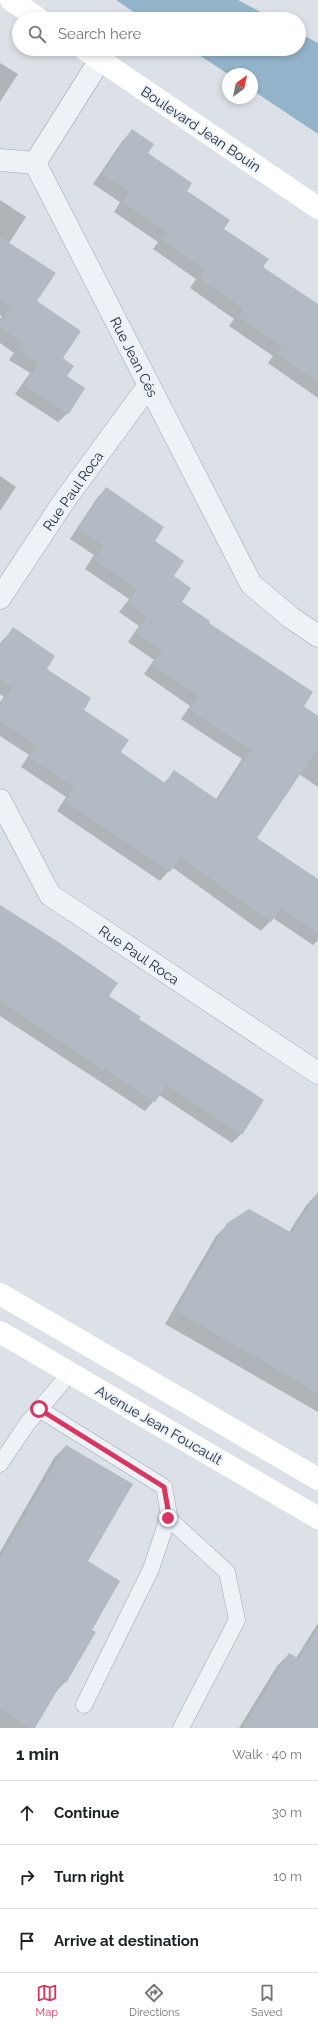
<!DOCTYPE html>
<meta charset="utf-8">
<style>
:root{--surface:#fff;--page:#f2f2f2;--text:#202124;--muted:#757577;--line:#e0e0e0;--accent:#d63660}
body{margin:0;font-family:Raleway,sans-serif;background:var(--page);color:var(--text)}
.compass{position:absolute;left:222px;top:68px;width:36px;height:36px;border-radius:50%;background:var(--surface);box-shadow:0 2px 6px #0003;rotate:33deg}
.stop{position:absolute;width:12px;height:12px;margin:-9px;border:3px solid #d63660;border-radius:50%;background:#fff}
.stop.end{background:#d63660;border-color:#fff;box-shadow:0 1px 4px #0008}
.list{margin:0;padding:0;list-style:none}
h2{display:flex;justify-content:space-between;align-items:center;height:52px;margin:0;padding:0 16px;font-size:17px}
h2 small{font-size:13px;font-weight:400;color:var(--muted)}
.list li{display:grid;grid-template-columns:26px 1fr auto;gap:12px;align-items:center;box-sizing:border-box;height:64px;padding:0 16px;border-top:1px solid var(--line)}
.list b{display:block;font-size:15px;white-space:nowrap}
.list em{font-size:13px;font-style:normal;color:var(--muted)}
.icon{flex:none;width:22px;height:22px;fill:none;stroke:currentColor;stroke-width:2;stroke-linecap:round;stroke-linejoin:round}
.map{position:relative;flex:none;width:318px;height:1728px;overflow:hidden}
.search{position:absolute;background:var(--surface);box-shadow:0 2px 6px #0003;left:12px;right:12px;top:12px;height:44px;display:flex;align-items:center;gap:10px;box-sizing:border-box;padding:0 14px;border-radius:22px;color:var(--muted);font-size:15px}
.sheet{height:244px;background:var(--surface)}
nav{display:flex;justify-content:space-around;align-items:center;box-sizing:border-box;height:56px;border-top:1px solid var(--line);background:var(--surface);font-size:11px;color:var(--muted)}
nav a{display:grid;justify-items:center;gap:2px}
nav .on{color:var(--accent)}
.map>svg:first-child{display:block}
</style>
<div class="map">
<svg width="318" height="1728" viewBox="0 0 318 1728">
<rect width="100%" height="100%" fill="#dbe1e7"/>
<g fill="#93b4ca">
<polygon points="116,0 238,0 274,19 144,19"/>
<polygon points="299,33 318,43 318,134 252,90 252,74 228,74 190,49 299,49"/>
</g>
<g fill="#0003">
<polygon points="0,63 18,74 0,102"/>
<polygon points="132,131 146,153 262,268 318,318 318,398 268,363 273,356 229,326 234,319 190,288 196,279 153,249 158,242 114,212 120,202 93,184 123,140"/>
<polygon points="0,200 26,217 9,243 55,273 36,301 62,359 66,377 68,413 58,422 15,394 30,373 9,360 14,353 0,343 0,319 2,316 0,315"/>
<polygon points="0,476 16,487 0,511"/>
<polygon points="106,488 154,541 173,577 181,602 207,623 302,706 318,717 318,787 299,774 256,839 318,880 318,940 313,945 273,918 261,931 172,867 160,881 57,811 66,797 21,767 29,755 0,736 0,702 4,697 0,694 0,643 13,629 45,669 119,753 164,783 174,772 216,799 242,759 181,719 190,706 144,674 154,660 128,642 139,626 119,612 129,599 85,569 94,555 70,539 97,498"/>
<polygon points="0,905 116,983 107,996 138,1019 241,1134 232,1143 159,1095 145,1111 0,1016"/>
<polygon points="318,1193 318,1412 165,1324 216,1236 228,1224 289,1232 307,1204"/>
<polygon points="66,1446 87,1562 91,1630 65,1682 55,1693 34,1728 0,1728 0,1552 54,1458"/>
<polygon points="318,1623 318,1728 239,1728 277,1666 289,1654 296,1658"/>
</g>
<g fill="#b2bbc4">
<polygon points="132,129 154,144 148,153 192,183 187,191 230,220 224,229 269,259 263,267 318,304 318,382 277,354 282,346 238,316 243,309 199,278 205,269 162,240 167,232 123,202 129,192 102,174"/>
<polygon points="0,237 56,273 37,301 81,331 63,358 74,366 67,376 85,388 69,414 24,385 38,364 18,350 23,343 0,328 0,323 10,307 0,300"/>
<polygon points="106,487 164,527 155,541 184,561 174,576 191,588 182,602 210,621 209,623 313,692 304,706 318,716 318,748 257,838 318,879 318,933 281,908 271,922 180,857 170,872 65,801 74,787 29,758 38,746 0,721 0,705 12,687 0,679 0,646 13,627 55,656 47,669 91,698 84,710 129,740 121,752 165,783 174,770 218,800 251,750 189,709 198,696 152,664 162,650 136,633 147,616 128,603 137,589 94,559 103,546 78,529"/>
<polygon points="0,905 60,943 118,983 109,996 141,1017 139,1019 264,1100 242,1135 167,1085 155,1102 105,1069 104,1071 0,1000"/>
<polygon points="318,1192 318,1393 176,1311 227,1223 249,1209 292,1233"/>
<polygon points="66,1445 133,1484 88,1561 120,1581 92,1630 96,1632 66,1683 63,1681 35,1728 30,1728 0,1709 0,1559"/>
<polygon points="318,1628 318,1728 243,1728 289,1653 299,1659"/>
</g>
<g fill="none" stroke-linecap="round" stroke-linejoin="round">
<g stroke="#a0a8b1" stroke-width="17">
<g id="lane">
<polyline points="39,1409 164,1487 169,1515 151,1569 84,1705"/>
<polyline points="0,1464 27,1424 70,1373"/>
<polyline points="168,1518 227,1572 237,1620 181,1728"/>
</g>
</g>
<g stroke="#a0a8b1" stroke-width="23">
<g id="street">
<polyline points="100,60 35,163 251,584 290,617 318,636"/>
<polyline points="0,160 35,163"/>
<polyline points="0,598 64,501 149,385"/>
<polyline points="0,800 50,895 318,1073"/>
</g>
</g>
<use href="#lane" stroke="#eef1f5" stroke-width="16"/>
<use href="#street" stroke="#eef1f5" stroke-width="22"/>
<g stroke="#fff" stroke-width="22">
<polyline points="11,0 39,19"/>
<polyline points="84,49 318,208"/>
<polyline points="0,1294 318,1479"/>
<polyline points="0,1332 318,1518"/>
</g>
</g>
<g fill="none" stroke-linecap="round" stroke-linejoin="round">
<polyline stroke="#d63660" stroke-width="5" points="39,1409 164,1487 169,1515 168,1518"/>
</g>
<g text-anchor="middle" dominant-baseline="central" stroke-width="3.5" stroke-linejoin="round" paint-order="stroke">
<g font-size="14" fill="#24303e" stroke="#ebf0f5">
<text transform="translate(201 129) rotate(34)">Boulevard Jean Bouin</text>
<text transform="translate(134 357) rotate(63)">Rue Jean Cés</text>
<text transform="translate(73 491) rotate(-55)">Rue Paul Roca</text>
<text transform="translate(139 955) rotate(34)">Rue Paul Roca</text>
<text transform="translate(159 1425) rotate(30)">Avenue Jean Foucault</text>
</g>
</g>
</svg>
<svg class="compass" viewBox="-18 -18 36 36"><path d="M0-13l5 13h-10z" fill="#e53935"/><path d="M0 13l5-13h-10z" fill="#757577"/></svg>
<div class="stop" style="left:39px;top:1409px"></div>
<div class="stop end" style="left:168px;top:1518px"></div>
<div class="search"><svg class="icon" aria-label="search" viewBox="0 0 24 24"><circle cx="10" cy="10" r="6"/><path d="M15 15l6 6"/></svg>Search here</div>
</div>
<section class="sheet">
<h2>1 min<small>Walk · 40 m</small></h2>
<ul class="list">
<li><svg class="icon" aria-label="ahead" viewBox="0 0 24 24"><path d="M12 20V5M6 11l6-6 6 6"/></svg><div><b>Continue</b></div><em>30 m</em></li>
<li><svg class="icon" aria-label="right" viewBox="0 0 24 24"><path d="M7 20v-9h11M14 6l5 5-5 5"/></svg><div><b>Turn right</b></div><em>10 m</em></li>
<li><svg class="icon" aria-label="arrive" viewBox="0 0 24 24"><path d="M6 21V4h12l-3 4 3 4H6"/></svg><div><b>Arrive at destination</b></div></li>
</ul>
</section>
<nav>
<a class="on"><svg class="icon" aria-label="map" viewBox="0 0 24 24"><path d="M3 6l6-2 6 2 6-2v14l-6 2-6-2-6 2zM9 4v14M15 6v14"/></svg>Map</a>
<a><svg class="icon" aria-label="directions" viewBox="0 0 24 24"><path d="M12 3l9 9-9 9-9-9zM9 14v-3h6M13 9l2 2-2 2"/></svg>Directions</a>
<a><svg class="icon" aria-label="saved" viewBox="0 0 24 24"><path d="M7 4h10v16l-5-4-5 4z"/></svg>Saved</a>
</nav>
